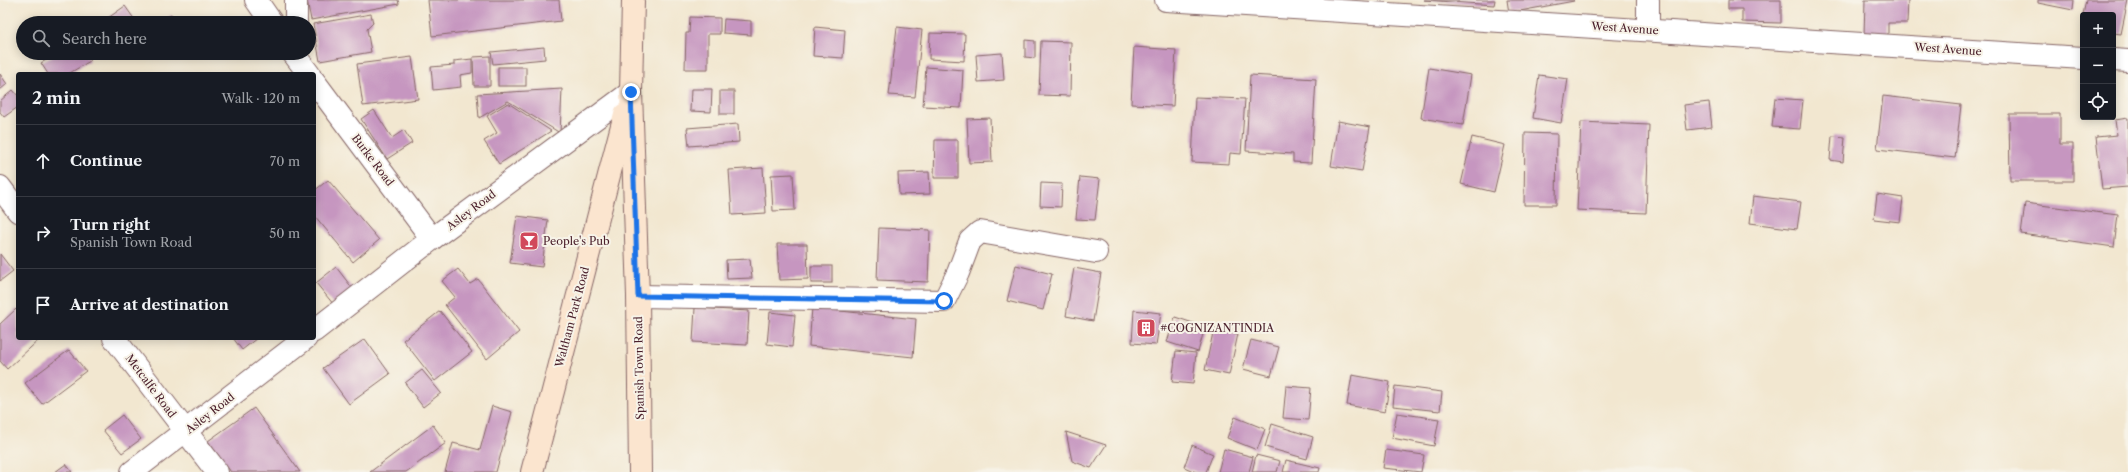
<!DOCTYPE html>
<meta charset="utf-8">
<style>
:root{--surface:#171b24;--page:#20242c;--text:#f1f3f6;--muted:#9ea1a6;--line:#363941}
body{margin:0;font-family:"Libre Caslon Text",serif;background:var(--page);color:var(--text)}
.controls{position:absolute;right:12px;top:12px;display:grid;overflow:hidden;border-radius:4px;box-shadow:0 2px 10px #0003}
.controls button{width:36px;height:36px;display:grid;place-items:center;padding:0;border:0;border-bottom:1px solid var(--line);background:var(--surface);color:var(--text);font:20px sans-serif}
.stop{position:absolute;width:12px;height:12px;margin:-9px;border:3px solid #1a73e8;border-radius:50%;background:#fff}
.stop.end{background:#1a73e8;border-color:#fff;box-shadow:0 1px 4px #0008}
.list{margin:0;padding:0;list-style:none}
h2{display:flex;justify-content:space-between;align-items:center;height:52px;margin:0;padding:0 16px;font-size:17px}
h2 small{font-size:13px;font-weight:400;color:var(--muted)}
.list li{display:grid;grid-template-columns:26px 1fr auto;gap:12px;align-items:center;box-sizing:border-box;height:72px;padding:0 16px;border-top:1px solid var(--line)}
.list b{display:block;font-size:15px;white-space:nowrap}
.list p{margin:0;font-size:13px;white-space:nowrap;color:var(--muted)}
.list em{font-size:13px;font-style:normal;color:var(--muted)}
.icon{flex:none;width:22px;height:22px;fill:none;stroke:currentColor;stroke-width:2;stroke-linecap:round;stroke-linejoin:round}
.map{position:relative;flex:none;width:2128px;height:472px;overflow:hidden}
.search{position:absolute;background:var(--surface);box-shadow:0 2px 10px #0003;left:16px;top:16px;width:300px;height:44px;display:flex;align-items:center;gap:10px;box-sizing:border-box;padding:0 14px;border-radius:22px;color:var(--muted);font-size:15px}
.panel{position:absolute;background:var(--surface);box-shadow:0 2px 10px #0003;left:16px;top:72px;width:300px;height:268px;border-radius:4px}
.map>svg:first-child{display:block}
</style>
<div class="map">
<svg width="2128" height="472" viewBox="0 0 2128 472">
<rect width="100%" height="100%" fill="#f7f3e8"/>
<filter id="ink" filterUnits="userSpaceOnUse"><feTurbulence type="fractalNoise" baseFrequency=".025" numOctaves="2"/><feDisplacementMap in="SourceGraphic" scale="8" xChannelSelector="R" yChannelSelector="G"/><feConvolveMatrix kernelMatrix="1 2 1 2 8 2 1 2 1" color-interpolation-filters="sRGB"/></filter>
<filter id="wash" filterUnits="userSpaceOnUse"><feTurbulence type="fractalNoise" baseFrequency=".012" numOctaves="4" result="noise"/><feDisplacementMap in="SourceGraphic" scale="16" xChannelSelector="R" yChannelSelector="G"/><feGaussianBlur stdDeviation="0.9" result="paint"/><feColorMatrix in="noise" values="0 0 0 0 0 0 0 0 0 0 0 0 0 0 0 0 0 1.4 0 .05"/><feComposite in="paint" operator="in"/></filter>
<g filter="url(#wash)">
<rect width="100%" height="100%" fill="#f2e7d0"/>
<g id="blocks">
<g fill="#c696c0">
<polygon points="307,0 398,0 399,4 311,20"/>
<polygon points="428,0 559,0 561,21 432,36"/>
<polygon points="1424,0 1495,0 1494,5"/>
<polygon points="1507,0 1573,0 1574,1 1509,13"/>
<polygon points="1728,0 1781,0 1781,23 1742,22 1742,9 1728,9"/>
<polygon points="1865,0 1908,0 1907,23 1888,23 1888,37 1864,36"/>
<polygon points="2038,0 2074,0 2073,10 2038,3"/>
<polygon points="2086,0 2128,0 2121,34 2113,33 2113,15 2083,15"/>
<polygon points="125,6 137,23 101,23"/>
<polygon points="371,14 373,23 367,29 371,52 320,61 313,24"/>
<polygon points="171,15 176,23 160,23"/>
<polygon points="690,17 720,18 720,34 708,34 708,69 685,69 686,33 689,33"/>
<polygon points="724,19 751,21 751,35 723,33"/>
<polygon points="815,27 845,30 843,58 813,56"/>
<polygon points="897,27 922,30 915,97 889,95"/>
<polygon points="930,33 965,34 964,61 929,59"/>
<polygon points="1025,40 1035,41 1035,58 1025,57"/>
<polygon points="1041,41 1071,42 1070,96 1039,95"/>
<polygon points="544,47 545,59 493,64 491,52"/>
<polygon points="1134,47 1176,50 1173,106 1131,104"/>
<polygon points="58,53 85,53 90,61 68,74 48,74 41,63"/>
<polygon points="1002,53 1004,80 978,82 976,55"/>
<polygon points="490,56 490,86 474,86 473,57"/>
<polygon points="412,57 418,99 363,106 357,64"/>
<polygon points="472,59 472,73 460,75 461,87 433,90 431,67 454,65 454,61"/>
<rect x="498" y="67" width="28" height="19"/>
<polygon points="926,67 963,70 961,108 923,106"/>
<polygon points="1429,68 1471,75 1463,125 1421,118"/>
<polygon points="0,74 7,84 0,90"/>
<polygon points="1250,75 1316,79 1311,163 1293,162 1293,154 1246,151"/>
<polygon points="1539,75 1568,79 1561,123 1533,118"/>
<polygon points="562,89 560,133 508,101 479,118 477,94"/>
<polygon points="691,89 712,89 711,112 690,111"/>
<polygon points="13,90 18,96 18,107 4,117 0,112 0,101"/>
<rect x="720" y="91" width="14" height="23"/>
<polygon points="1883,96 1961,105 1955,158 1877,149"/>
<polygon points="1195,97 1245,99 1241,154 1230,153 1229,164 1192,162"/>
<polygon points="1775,98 1803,100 1800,129 1772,127"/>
<polygon points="1709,102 1712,127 1687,130 1684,105"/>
<polygon points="508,103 551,131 499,164 484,141 497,133 487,116"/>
<polygon points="374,110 392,138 404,130 412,143 387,159 361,119"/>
<polygon points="2009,114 2060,114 2060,144 2073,144 2073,181 2010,181"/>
<polygon points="990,118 992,162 969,163 967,119"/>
<polygon points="2128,118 2128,187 2102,189 2096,137 2117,135 2115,120"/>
<polygon points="1338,121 1370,127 1362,171 1331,166"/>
<polygon points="1581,122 1649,125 1646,213 1577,210"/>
<polygon points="738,124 739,142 689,146 687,128"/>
<polygon points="1525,133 1557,134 1556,205 1524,205"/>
<polygon points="1832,136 1845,137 1843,162 1830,160"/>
<polygon points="1472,137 1505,145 1494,192 1461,184"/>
<polygon points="935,140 958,140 958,178 934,178"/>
<polygon points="763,168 766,213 732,215 729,170"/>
<polygon points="929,172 930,194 899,195 898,173"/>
<polygon points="793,174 795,210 773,211 771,175"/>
<polygon points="1080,177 1100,179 1095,220 1076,219"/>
<polygon points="328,180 379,240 353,262 314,215 314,191"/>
<polygon points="1041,183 1062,184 1061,207 1040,206"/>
<polygon points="1877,194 1903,198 1900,222 1874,219"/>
<polygon points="1753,196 1801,202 1797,229 1750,223"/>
<polygon points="2025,203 2118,215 2114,247 2021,234"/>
<polygon points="517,216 548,220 542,267 510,263"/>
<polygon points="879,228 930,230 928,282 877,280"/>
<polygon points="777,244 807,244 808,279 779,280"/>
<polygon points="0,254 13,271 0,281"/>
<polygon points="750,259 752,278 727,279 726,260"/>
<polygon points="1016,265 1052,274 1043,310 1007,301"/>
<rect x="811" y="266" width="21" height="17"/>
<polygon points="336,267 353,289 334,305 316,283"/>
<polygon points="1074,268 1101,273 1093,321 1066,316"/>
<polygon points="458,269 470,284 478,279 519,332 487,359 445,305 455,297 442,281"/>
<polygon points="695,308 749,311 747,345 693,342"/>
<polygon points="812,308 916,319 913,357 809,346"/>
<polygon points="16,309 18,311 18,338 41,338 7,369 0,361 0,324"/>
<polygon points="1134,310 1161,313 1156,345 1132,343"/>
<polygon points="440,311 472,352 435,381 403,340"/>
<polygon points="770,312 795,315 792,347 767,344"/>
<polygon points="1175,317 1205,327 1198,352 1167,342"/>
<polygon points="1214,328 1238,334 1229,375 1205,370"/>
<polygon points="233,338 257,338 242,350"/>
<polygon points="365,339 390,374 349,404 323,368"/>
<polygon points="1251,340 1279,347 1271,376 1243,369"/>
<polygon points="69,350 86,371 42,404 25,383"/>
<polygon points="1176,351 1196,353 1193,384 1172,382"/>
<polygon points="422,370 441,393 423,407 405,383"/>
<polygon points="1352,375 1390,382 1385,412 1347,405"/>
<polygon points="1286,386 1311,388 1308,420 1283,418"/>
<polygon points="1395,386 1442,392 1440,411 1393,406"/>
<polygon points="492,406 512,412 496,472 445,472 453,443 480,450"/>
<polygon points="254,408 300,472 231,472 208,441"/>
<polygon points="1397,413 1439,419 1434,446 1392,438"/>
<polygon points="122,415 141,439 122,453 103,430"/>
<polygon points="1235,417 1265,429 1257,450 1227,438"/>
<polygon points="1272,424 1313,437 1307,459 1265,447"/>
<polygon points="433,425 446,443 406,472 370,472"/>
<polygon points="1066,432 1106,445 1091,468 1072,461"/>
<polygon points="1192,445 1213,454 1206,472 1196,472 1184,467"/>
<polygon points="1224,449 1253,457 1249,472 1218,472"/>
<polygon points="1386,450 1424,455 1421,472 1383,468"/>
<polygon points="1256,455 1280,461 1277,472 1252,472"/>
<polygon points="1286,460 1320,468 1319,472 1283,472"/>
<polygon points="66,464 72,472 55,472"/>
</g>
</g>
</g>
<g filter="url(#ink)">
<use href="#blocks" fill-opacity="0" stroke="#856565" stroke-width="1"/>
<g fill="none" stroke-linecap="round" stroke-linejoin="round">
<g stroke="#856565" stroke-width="24">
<g id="street">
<polyline points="256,0 272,23"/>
<polyline points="296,0 296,23"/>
<polyline points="1166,0 2083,58"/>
<polyline points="1648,30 1648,0"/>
<polyline points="293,53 309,74"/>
<polyline points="2113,60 2128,61"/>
<polyline points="314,81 432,239"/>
<polyline points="0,187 18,211"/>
<polyline points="638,296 944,301 958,273 970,241 980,232 1096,252"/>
<polyline points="314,331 432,239 631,92"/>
<polyline points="114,338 217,472"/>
<polyline points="132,472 306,338"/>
</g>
</g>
<g stroke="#856565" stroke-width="24">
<g id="secondary">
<polyline points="633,0 631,92 638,296 640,472"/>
<polyline points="532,472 625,114"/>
</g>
</g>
<use href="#street" stroke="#fff" stroke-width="22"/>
<use href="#secondary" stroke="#fbe5cf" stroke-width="22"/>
</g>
</g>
<g fill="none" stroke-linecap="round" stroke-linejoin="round" filter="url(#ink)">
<polyline stroke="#1a73e8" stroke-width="5" points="631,92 638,296 944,301"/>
</g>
<defs>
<g id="bar-square" transform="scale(1)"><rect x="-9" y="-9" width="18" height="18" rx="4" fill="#d1495b" stroke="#f7f3e8"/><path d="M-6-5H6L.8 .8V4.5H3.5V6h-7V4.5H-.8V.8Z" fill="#fff"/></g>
<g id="building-square" transform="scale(1)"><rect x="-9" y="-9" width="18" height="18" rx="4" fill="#d1495b" stroke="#f7f3e8"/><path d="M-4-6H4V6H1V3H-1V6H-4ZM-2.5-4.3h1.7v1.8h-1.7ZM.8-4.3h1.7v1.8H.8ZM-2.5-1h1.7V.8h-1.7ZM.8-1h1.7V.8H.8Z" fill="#fff"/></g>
</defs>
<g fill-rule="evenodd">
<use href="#bar-square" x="529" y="241"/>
<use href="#building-square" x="1146" y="328"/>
</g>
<g text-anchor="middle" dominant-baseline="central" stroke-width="4" stroke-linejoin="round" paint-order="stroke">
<g font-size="11" fill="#4a1f2b" stroke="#f7f3e8">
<text transform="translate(1625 28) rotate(4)">West Avenue</text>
<text transform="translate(1948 49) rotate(4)">West Avenue</text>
<text transform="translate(373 160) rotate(53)">Burke Road</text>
<text transform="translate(471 210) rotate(-37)">Asley Road</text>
<text transform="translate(572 317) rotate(-75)">Waltham Park Road</text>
<text transform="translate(639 368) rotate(-91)">Spanish Town Road</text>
<text transform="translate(151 386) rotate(53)">Metcalfe Road</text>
<text transform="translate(210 413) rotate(-38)">Asley Road</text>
</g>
<g font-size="11" fill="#4a1f2b" stroke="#f7f3e8" text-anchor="start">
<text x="543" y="241">People's Pub</text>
<text x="1160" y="328">#COGNIZANTINDIA</text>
</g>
</g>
</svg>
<div class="controls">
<button>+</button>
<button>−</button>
<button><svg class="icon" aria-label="locate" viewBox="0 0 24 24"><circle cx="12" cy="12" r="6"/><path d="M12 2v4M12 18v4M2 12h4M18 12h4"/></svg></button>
</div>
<div class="stop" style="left:944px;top:301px"></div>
<div class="stop end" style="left:631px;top:92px"></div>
<div class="search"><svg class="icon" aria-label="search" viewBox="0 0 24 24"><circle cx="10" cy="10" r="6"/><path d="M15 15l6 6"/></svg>Search here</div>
<section class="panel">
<h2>2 min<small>Walk · 120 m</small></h2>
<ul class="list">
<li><svg class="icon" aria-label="ahead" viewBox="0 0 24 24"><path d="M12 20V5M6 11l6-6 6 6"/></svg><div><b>Continue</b></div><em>70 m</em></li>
<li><svg class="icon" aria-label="right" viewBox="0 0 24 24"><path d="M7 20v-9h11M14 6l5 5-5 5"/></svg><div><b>Turn right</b><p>Spanish Town Road</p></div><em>50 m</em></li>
<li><svg class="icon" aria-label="arrive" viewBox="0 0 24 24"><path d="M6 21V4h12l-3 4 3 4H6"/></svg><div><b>Arrive at destination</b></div></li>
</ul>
</section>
</div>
